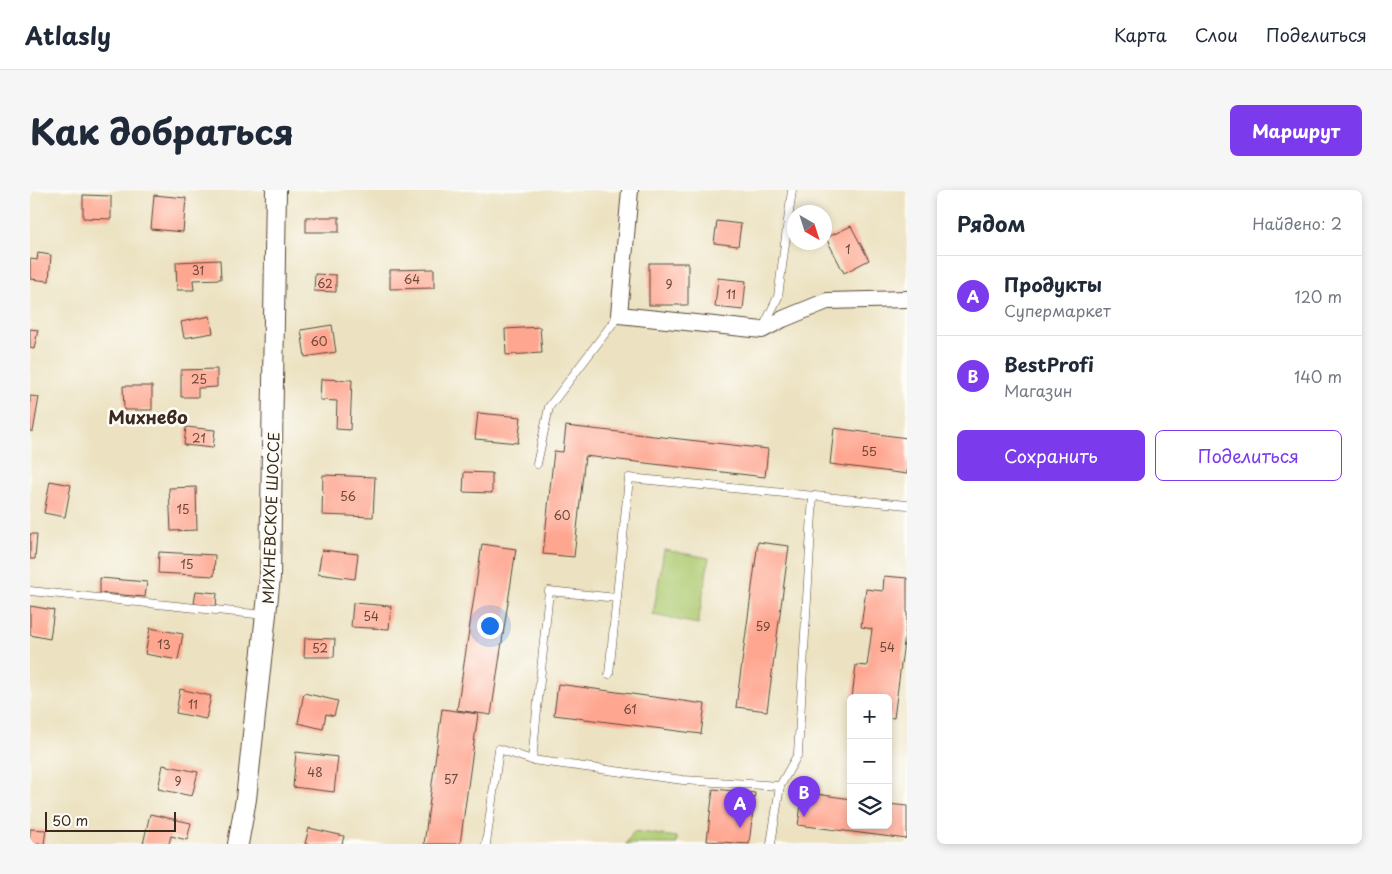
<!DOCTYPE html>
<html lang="ru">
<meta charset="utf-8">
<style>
:root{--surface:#fff;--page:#f6f6f7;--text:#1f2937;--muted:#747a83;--line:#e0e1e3;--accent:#7c3aed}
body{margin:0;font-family:"Playpen Sans",sans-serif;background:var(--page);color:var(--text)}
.controls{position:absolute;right:15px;bottom:15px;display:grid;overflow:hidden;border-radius:8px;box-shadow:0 2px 8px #0003}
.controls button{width:45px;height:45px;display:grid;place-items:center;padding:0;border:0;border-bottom:1px solid var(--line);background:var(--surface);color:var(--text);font:25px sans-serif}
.compass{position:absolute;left:757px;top:15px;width:45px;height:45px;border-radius:50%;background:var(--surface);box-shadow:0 2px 8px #0003;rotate:141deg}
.scale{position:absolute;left:15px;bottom:12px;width:131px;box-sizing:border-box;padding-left:5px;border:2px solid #3b2a1e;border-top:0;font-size:14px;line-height:18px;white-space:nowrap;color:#3b2a1e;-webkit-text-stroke:4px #fdfcf7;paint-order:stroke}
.you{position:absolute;left:459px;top:435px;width:18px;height:18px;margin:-12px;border:4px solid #fff;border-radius:50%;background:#1a73e8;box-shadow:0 0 0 8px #1a73e833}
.badge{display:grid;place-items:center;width:32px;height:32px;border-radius:50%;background:var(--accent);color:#fff;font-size:16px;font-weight:700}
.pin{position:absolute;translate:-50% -41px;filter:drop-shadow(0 1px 2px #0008)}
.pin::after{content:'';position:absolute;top:26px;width:18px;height:15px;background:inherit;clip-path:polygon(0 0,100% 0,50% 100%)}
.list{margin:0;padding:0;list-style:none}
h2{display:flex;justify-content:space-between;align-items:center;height:65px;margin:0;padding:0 20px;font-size:21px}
h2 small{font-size:16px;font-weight:400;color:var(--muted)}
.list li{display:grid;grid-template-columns:32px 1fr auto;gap:15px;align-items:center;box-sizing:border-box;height:80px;padding:0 20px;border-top:1px solid var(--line)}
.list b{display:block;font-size:19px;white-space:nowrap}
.list p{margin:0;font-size:16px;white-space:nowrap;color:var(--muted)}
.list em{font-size:16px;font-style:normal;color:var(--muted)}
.actions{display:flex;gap:10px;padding:15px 20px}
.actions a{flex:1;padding:11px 0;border:1px solid var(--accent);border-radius:8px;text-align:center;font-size:18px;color:var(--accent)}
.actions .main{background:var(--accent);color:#fff}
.icon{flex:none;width:28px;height:28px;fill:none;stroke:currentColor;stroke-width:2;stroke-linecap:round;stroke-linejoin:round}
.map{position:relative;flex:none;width:877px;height:654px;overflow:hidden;border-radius:8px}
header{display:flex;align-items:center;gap:30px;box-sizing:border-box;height:70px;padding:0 25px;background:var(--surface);border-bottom:1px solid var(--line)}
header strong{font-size:24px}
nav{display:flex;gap:28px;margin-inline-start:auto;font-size:18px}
.intro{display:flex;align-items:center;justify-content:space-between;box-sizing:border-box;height:120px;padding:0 30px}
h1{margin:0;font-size:35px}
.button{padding:12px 22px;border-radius:8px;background:var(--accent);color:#fff;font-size:18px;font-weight:700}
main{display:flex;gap:30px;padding:0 30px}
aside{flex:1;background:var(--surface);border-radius:8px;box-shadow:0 2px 8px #0003}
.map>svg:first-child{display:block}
</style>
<header>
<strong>Atlasly</strong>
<nav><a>Карта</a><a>Слои</a><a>Поделиться</a></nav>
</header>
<div class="intro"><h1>Как добраться</h1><a class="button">Маршрут</a></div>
<main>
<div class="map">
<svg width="877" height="654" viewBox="0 0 877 654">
<rect width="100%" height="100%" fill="#fdfcf7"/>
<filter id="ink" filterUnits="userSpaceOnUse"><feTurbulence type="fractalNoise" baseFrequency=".02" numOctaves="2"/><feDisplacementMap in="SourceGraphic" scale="10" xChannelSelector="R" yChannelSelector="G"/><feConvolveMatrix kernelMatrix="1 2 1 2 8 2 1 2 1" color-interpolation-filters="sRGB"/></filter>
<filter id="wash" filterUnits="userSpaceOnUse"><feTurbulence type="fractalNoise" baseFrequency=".0096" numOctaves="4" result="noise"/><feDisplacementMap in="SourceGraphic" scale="20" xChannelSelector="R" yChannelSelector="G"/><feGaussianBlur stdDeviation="1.12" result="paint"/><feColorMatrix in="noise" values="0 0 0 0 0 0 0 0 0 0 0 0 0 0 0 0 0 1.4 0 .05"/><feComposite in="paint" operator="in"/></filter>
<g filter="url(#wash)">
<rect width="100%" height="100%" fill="#ece2c1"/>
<g fill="#aecb72" stroke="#747a48">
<polygon points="634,360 679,368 668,434 623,425"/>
<polygon points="604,641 647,647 647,654 596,654"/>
</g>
<g id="blocks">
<g fill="#fea690">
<polygon points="53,5 81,6 81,29 53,28"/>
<polygon points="124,5 156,8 153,42 121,39"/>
<rect x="276" y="27" width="33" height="15"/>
<polygon points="687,31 711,34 708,56 684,53"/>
<polygon points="821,36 839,70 814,83 796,48"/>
<polygon points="8,63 21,65 19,91 0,89 0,69 7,70"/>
<polygon points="190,70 191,89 163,90 164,100 147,100 146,72"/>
<rect x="619" y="73" width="39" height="42"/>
<polygon points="404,79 404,98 360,99 360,80"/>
<polygon points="285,84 306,85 306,102 284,101"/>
<polygon points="688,88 716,91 713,120 685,117"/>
<polygon points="180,126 183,143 154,148 151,132"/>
<polygon points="302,135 306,162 275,167 271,140"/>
<polygon points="510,137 512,163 476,165 475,139"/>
<polygon points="0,139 8,140 4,159 0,158"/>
<polygon points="187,179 187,197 168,198 168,207 151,207 151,180"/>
<polygon points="291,189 322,190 320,240 306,239 307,211 290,210"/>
<polygon points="93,196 122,196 122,220 94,220"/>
<polygon points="0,206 9,207 3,242 0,241"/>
<polygon points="448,223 491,227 488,253 445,249"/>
<polygon points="536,236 738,259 735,287 555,266 544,367 513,364 524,261 533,262"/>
<polygon points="156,237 185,240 183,258 154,255"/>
<polygon points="804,238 877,248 877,284 800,274"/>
<polygon points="434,282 462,283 462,303 433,302"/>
<polygon points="293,285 345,287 343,327 292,325"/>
<polygon points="20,291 41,295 35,327 14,323"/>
<polygon points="166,297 167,340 141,341 139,298"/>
<polygon points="0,344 7,344 5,369 0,369"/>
<polygon points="728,352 759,356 737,521 706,517"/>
<polygon points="452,354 486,359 461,525 427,520"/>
<polygon points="292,360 328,364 325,389 288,384"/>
<polygon points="129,362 185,365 184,386 128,383"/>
<polygon points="854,386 877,388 877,429 864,528 858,527 858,508 822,508 826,475 837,476 842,439 831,437 836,399 853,401"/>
<polygon points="70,388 117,392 115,407 70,403"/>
<polygon points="166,401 187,403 186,417 164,414"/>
<polygon points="323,413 361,416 359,439 321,437"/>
<polygon points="0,416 24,420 20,449 0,445"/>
<polygon points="120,438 153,444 148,470 115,464"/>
<polygon points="275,448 305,449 304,467 274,467"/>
<polygon points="528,494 675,514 671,544 524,525"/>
<polygon points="150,499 181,506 176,529 146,523"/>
<polygon points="274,503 308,511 304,526 296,524 293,539 268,533"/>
<polygon points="412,519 448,524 430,654 394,654"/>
<polygon points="266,562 308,567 304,602 263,597"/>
<polygon points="133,575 168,582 162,606 128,599"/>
<polygon points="683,599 725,603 719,654 677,651"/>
<polygon points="773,602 821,609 821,635 858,635 858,614 877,616 877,649 768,635"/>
<polygon points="120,624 161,633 157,650 141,646 139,654 113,654"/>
<polygon points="279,638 314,646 312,654 275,654"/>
<polygon points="0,639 16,640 14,654 0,654"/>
</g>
</g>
</g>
<g filter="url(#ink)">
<use href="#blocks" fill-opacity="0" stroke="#564636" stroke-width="1"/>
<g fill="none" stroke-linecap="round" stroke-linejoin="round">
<g stroke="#564636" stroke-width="9">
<g id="service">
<polyline points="734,136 748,107 762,0"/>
<polyline points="507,274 519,217 589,125"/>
<polyline points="0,401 235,425"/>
<polyline points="579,484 599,288 877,315"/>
<polyline points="502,570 519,401 587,408"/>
<polyline points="456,654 469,559 502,570 653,590 750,596"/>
<polyline points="741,654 750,596 768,564 783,306"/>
</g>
</g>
<g stroke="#564636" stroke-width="18">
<polyline id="minor" points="600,0 589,125 732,140 753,129 797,111 877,109"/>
</g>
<g stroke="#564636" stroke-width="22">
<polyline id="tertiary" points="208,654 216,609 240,387 246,0"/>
</g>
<use href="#service" stroke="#fff" stroke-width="8"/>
<use href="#minor" stroke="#fff" stroke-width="16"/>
<use href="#tertiary" stroke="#fff" stroke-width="20"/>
</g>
</g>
<g text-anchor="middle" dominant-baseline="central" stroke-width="5" stroke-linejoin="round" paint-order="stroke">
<g font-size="12" fill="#6c493a">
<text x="818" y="59">1</text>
<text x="168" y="80">31</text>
<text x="382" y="89">64</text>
<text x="295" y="93">62</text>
<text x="639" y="94">9</text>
<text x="701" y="104">11</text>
<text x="289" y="151">60</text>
<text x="169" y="189">25</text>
<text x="169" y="248">21</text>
<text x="839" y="261">55</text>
<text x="318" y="306">56</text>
<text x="153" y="319">15</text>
<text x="532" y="325">60</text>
<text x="157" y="374">15</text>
<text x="341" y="426">54</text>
<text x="733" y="436">59</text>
<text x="134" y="454">13</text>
<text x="857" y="457">54</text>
<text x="290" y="458">52</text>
<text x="163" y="514">11</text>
<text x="600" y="519">61</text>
<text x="285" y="582">48</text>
<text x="421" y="589">57</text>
<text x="148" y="591">9</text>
</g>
<g font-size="15" fill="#3b2a1e" stroke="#fdfcf7">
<text transform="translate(240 328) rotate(-88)">МИХНЕВСКОЕ ШОССЕ</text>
</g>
<g font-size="18" font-weight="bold" fill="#3b2a1e" stroke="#fdfcf7">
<text x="118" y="226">Михнево</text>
</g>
</g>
</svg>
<div class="controls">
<button>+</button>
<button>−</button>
<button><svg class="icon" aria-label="layers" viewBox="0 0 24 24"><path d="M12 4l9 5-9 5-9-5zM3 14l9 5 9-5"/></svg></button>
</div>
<svg class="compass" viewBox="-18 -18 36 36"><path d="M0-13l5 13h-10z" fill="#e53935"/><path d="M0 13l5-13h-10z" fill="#747a83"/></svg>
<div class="scale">50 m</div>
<div class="you"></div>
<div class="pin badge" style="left:710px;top:638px">A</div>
<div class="pin badge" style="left:774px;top:627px">B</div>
</div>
<aside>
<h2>Рядом<small>Найдено: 2</small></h2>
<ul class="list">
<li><span class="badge">A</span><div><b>Продукты</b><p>Супермаркет</p></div><em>120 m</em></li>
<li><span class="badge">B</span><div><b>BestProfi</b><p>Магазин</p></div><em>140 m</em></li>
</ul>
<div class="actions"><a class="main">Сохранить</a><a>Поделиться</a></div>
</aside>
</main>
